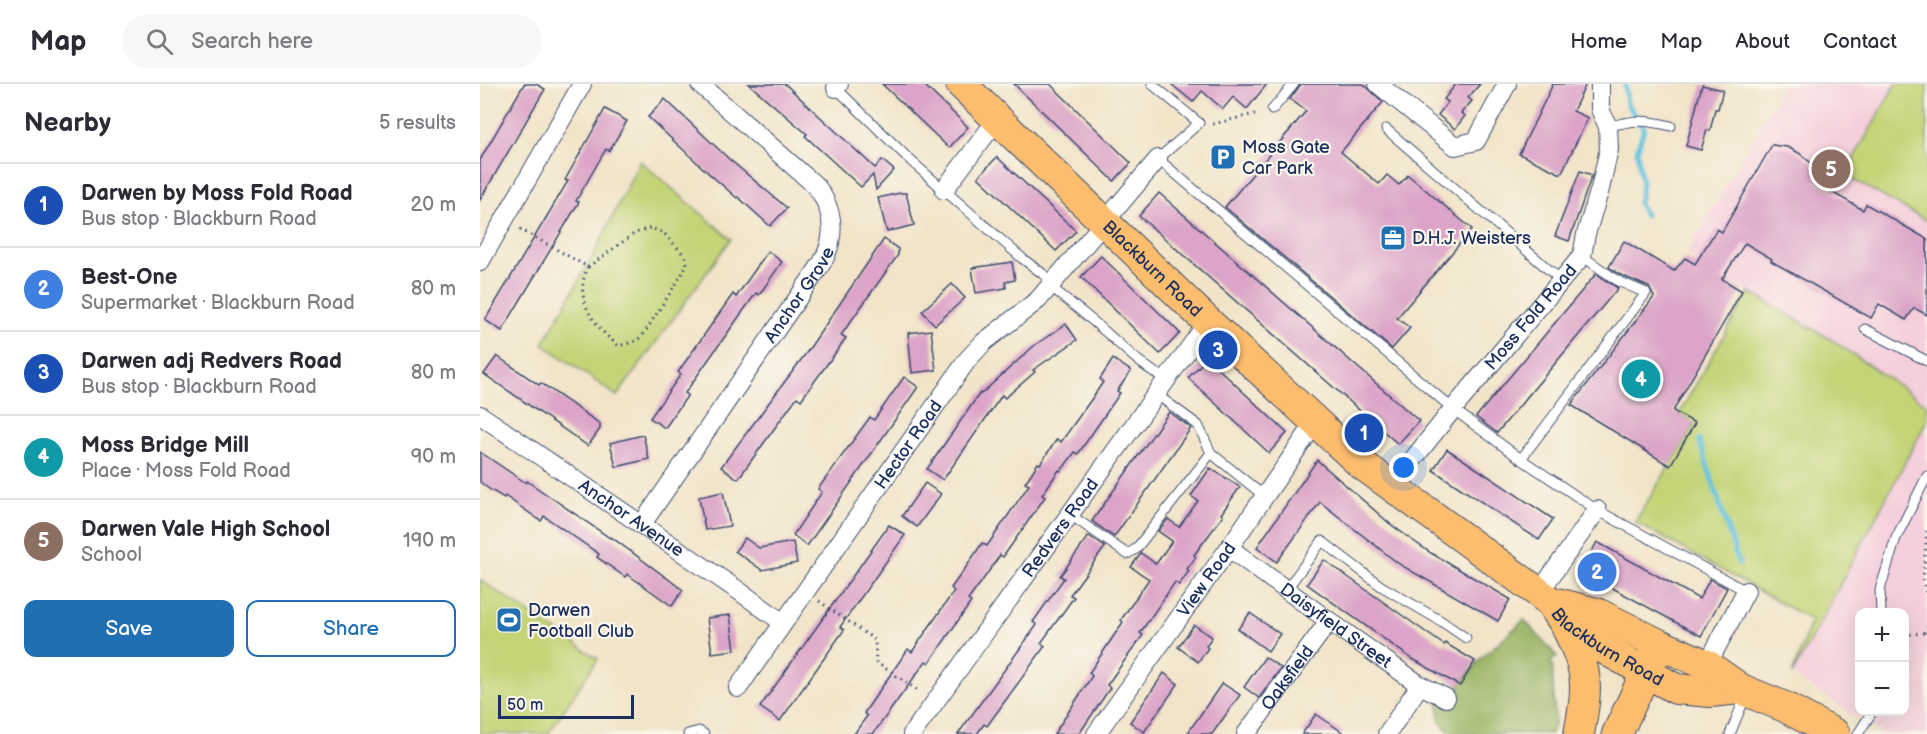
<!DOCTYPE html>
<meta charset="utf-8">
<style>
:root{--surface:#fff;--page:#f7f7f7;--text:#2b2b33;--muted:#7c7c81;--line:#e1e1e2;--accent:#1f6fb2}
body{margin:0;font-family:"Balsamiq Sans",sans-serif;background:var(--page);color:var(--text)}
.controls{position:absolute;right:18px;bottom:18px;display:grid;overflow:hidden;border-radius:12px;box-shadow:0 6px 24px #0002}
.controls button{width:54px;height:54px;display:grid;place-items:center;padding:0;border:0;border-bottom:2px solid var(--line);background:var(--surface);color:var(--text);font:30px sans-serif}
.scale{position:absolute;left:18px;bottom:15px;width:136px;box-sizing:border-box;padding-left:6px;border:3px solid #1b2f5e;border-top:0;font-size:16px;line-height:21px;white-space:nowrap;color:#1b2f5e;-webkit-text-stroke:4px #fbf7ec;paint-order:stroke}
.you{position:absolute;left:924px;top:384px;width:21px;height:21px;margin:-15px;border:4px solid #fff;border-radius:50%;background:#1a73e8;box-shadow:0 0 0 9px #1a73e833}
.badge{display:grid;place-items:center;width:39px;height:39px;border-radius:50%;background:var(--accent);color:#fff;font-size:20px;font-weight:700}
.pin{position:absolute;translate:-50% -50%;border:3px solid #fff;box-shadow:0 2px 6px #0006}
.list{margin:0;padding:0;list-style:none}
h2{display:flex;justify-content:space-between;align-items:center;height:78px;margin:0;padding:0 24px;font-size:26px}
h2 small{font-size:20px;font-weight:400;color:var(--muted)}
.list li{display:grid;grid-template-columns:39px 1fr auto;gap:18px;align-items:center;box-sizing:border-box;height:84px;padding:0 24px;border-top:2px solid var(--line)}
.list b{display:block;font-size:22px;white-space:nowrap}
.list p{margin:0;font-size:20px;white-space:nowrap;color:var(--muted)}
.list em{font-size:20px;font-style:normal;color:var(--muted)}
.actions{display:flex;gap:12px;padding:18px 24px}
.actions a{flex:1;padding:14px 0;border:2px solid var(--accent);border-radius:12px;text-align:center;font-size:21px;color:var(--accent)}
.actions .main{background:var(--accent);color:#fff}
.icon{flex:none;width:33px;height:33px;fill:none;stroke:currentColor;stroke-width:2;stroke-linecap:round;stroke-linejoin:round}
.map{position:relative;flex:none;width:1447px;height:650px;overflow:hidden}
header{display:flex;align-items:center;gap:36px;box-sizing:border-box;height:84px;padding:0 30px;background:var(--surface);border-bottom:2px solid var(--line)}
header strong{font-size:28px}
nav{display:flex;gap:33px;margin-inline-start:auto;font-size:21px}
.search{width:420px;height:54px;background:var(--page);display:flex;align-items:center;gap:15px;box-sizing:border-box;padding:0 21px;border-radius:33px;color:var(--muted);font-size:22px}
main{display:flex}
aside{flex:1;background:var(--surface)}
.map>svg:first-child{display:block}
</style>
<header>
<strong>Map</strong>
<div class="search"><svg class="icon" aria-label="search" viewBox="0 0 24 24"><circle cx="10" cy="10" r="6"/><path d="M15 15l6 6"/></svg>Search here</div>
<nav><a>Home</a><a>Map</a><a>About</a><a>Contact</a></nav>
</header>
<main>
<aside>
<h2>Nearby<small>5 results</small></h2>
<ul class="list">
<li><span class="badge" style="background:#1a4fb4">1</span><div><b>Darwen by Moss Fold Road</b><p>Bus stop · Blackburn Road</p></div><em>20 m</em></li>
<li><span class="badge" style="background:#3f7fe0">2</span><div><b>Best-One</b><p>Supermarket · Blackburn Road</p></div><em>80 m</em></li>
<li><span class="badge" style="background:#1a4fb4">3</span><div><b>Darwen adj Redvers Road</b><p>Bus stop · Blackburn Road</p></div><em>80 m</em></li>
<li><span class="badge" style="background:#0f9aa8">4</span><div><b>Moss Bridge Mill</b><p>Place · Moss Fold Road</p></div><em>90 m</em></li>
<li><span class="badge" style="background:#8d6e63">5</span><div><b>Darwen Vale High School</b><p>School</p></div><em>190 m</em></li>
</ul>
<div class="actions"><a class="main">Save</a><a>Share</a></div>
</aside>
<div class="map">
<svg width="1447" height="650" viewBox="0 0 1447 650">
<rect width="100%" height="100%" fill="#fbf7ec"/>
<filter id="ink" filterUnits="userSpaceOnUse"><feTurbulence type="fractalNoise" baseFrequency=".0167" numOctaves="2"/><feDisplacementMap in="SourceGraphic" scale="12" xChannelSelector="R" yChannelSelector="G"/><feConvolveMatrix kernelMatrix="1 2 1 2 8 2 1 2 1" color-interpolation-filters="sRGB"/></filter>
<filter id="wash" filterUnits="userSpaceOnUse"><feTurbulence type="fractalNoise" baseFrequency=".008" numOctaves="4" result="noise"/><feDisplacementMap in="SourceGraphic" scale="24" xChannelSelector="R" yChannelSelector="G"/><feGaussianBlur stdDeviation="1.35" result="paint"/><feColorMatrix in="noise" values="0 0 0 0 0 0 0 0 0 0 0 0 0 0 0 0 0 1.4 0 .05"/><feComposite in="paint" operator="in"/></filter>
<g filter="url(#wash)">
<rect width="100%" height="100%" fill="#f1e4c8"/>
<g fill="#f5cfdb" fill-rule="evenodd">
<polygon points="1304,0 1447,0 1447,321 1352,256 1224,182 1207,170"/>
<path d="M1447,337V650H1404L1312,591ZM1380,528H1424V628H1380Z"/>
</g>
<g fill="#c4d477" stroke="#70826a" stroke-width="1.5">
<polygon points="1416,0 1447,0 1447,137 1364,91"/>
<polygon points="160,77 251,155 137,312 63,260 114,170"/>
<polygon points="1269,208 1352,256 1447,321 1447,337 1312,591 1331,536 1155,438 1215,340 1199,330"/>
<polygon points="0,496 118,575 68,650 0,650"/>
</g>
<polygon fill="#9bb668" stroke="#5b7263" stroke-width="1.5" points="1044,536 1077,572 1072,576 1075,637 1071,650 972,650 960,639 958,619 971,613 999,576"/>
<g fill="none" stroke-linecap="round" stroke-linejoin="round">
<g stroke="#60c2de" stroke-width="5">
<polyline points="1145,0 1147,20 1164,44 1157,67 1162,100 1159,120 1165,131"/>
<polyline points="1219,356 1259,480"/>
</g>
</g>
<g id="blocks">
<g fill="#dca4c8">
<polygon points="44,0 56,0 65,5 0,116 0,76"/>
<polygon points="269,0 305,0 395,84 402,76 414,86 396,106 393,91 381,103 325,52 327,50"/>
<polygon points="402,0 443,0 488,43 469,64"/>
<polygon points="534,0 570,0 651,79 634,97"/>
<polygon points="691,0 787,0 767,25 753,13 743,25 722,7 713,18"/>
<polygon points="821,0 883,0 888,4 903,18 861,68 899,100 907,91 919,101 928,91 992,145 917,234 930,244 912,265 745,123 826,27 810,15"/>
<polygon points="976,0 1000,0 988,14 992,17 981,29 985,32 975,45 958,31 968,18 964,15"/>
<polygon points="1073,0 1106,0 1093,27 1108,34 1081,90 1039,70"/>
<polygon points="1222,1 1243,6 1238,25 1235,25 1230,47 1227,46 1221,66 1206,62"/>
<polygon points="185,15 249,75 307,124 290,142 258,113 257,114 225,86 168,33"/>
<polygon points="125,25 147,37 129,67 126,65 96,117 99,118 22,247 5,236 88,97 85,96"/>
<polygon points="1292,61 1307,63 1319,69 1330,78 1339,88 1334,98 1383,126 1386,120 1447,155 1447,231 1434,224 1426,236 1399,220 1391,234 1291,177 1292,175 1265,159 1242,195 1262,207 1193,327 1215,339 1190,382 1091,321 1174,213 1169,203 1141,191 1129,183 1144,157 1194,187 1205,174 1215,180 1237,145 1242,148"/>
<polygon points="517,73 596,147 576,167 498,93"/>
<polygon points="1100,87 1112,91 1089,157 1075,152"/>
<polygon points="420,109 426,109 434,141 407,148 398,114"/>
<polygon points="679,109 939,337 918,360 659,132"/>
<polygon points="404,155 418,165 418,171 361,251 366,254 356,268 321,316 317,313 258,395 241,383 327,268"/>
<polygon points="288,167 302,178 279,211 276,209 236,265 205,309 208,311 185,344 170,334 201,290 198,288 241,227 253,210 256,213"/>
<polygon points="621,172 700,249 680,270 601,193"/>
<polygon points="532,178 535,196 525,198 526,204 496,209 492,184"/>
<polygon points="1116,190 1138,204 1017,349 996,333"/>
<polygon points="472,200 485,214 455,241 442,227"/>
<polygon points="586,240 597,256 553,286 555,288 525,314 522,311 463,396 447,385 500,309 501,310 555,261"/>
<polygon points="451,246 456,286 432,289 428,249"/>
<polygon points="17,272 59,301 61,299 120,340 120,345 108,362 4,290"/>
<polygon points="727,274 807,349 789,369 708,294"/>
<polygon points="633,275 651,287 637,307 640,309 629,325 598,370 595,368 581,387 579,386 562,411 565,413 523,473 520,471 502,497 488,516 491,518 449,579 446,577 393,650 374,650 387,632 384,629 428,565 432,568 474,507 471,504 489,479 502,459 507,462 549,401 545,399 558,379 560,380 577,355 581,358 613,313 623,298 620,295"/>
<polygon points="424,293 438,303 327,462 313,451 342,408 338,405 390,333 394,336"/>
<polygon points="689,328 711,344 634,453 612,437"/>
<polygon points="163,351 169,375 136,383 130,359"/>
<polygon points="967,365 1073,435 1059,456 953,386"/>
<polygon points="0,368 46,399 47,397 130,454 131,453 203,506 192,522 147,490 145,493 117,473 119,470 64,432 61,437 25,412 24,414 9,405 0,398"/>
<polygon points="837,376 909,439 932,456 951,469 1030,515 1018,537 919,480 840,418 797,478 777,463"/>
<polygon points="730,384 760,403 741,430 743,432 714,471 716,473 707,485 709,487 699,501 695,498 660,549 663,551 627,601 630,604 599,650 574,650 612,592 609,589 643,538 641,536 669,495 651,483 661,469 676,480 692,457 678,447 688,435 699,443 718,417 711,412"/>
<polygon points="445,399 461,410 437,443 422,432"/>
<polygon points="243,408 250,442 225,446 219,413"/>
<polygon points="409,441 425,451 360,543 364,546 300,637 280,623"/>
<polygon points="609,452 625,463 590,511 594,513 561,559 565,562 507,642 504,640 497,650 478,650 557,541 553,538 584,494 580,492"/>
<polygon points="265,454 279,464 313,458 317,479 282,486 255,467"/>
<polygon points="1117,458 1219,515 1230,495 1247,504 1221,552 1101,487"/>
<polygon points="844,476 964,561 965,559 995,577 980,602 931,574 827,500"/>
<polygon points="770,529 800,550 788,567 758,545"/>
<polygon points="250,531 255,566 232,569 227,534"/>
<polygon points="714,541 732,553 726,562 728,564 718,578 698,563"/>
<polygon points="785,573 801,584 779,614 764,603"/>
<polygon points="684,589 698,600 664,648 650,638"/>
<polygon points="742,599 760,611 732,650 707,650"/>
<polygon points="836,630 865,650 822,650"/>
</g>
</g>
</g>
<g filter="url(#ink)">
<use href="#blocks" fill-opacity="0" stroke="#3b4a6e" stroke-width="1.5"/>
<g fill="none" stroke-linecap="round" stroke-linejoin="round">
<g stroke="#3b4a6e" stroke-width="11">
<g id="service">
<polyline points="672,0 719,39 678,75 973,325 1041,375 1117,426 1266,507"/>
<polyline points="354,2 431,77 543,175 574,198"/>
<polyline points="792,26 814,0"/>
<path d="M1128,43C1153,35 1167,36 1191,42"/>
<polyline points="906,45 1082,197"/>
<path d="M570,202C589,218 609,233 628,250C647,267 663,283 686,295"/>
<polyline points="1385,245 1447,277"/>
<polyline points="676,310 718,341 731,369 784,412"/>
<polyline points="1041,375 1166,209 1138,197 1102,172"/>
<polyline points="589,430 647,470 656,465 731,369"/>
<polyline points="806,506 842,457 901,502 961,537 986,554"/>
<polyline points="1401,528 1400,506 1416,454 1447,392"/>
<polyline points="208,650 219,647 224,650"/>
<polyline points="1250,650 1266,611"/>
<polyline points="1378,650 1392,628"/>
</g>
</g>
<g stroke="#3b4a6e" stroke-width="20">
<g id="minor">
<polyline points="898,0 975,62 996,57 1027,0"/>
<polyline points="356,4 359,0"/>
<polyline points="464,106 518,34"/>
<polyline points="0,178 102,0"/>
<path id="s1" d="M0,331L259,507L302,538"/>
<path id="s2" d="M911,403L973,325L1102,172L1106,150L1120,105L1129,65L1128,43L1120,25V0"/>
<path id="s3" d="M162,440L340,182C357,155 355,127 336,102L220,0"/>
<path id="s4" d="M749,464L849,537L940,601L966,614"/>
<polyline points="1059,509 1117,426"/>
<polyline points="1227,581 1266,507"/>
<path id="s5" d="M258,604L488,275L504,258L558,216L678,75"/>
<path id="s6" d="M432,650L728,238"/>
<path id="s7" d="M616,650L749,464L835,339"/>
<path id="s8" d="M766,650L849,537"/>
<polyline points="907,650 940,601"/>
</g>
</g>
<g stroke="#3b4a6e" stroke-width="32">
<g id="trunk">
<path id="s9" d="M481,0L728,238L880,379L1059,509L1069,517L1083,537L1124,565L1196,605L1230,608L1261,605"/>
<polyline points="1069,517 1117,529 1179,560 1227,581 1261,605 1305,623 1355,650"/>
<path d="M1084,538C1108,587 1109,596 1099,650"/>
<polyline points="1137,650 1174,571"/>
</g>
</g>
<g stroke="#3b4a6e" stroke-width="3" stroke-dasharray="1.5 4.5" stroke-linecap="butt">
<polyline points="733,40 779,29"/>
<path d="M40,145L108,183L155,149L170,144L184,149L205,172L207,180L201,192L163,251L156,257L139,262C115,244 92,214 108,183"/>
<polyline points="1447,447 1443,495 1447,515"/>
<polyline points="339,517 395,556 396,578 440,608"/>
<polyline points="1444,549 1447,543"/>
<polyline points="1424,551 1444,549 1447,551"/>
</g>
<use href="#service" stroke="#fff" stroke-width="9"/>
<use href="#minor" stroke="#fff" stroke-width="18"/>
<use href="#trunk" stroke="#fcbd6e" stroke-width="30"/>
</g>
</g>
<defs>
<g id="parking-square" transform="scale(1.35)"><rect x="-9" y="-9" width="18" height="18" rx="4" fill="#1f6fb2" stroke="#fbf7ec"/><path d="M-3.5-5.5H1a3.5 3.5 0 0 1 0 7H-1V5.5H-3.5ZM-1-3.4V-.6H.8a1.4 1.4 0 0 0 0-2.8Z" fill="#fff"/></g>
<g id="office-square" transform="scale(1.35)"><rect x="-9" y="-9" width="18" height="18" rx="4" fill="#1f6fb2" stroke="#fbf7ec"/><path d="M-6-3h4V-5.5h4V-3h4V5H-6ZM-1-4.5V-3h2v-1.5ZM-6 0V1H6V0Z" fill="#fff"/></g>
<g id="stadium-square" transform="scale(1.35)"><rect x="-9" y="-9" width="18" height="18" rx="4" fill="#1f6fb2" stroke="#fbf7ec"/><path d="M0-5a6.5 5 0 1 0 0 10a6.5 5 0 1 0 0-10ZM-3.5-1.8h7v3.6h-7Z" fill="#fff"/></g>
</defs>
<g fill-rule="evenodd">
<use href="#parking-square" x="743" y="73"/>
<use href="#office-square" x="913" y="154"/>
<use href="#stadium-square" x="29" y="536"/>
</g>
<g text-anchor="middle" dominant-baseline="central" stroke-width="4.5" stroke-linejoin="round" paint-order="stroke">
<g font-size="18" fill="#1b2f5e" stroke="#fbf7ec" text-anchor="start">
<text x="762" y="63">Moss Gate<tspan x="762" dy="21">Car Park</tspan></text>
<text x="932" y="154">D.H.J. Weisters</text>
<text x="48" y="526">Darwen<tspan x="48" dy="21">Football Club</tspan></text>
</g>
<g font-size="18" fill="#1b2f5e" stroke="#fbf7ec">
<text stroke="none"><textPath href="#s9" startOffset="266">Blackburn Road</textPath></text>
<text stroke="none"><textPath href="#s3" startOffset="278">Anchor Grove</textPath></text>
<text stroke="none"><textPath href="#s2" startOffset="220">Moss Fold Road</textPath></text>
<text stroke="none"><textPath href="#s5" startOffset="297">Hector Road</textPath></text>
<text stroke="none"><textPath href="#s1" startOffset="183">Anchor Avenue</textPath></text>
<text stroke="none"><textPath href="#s6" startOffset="254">Redvers Road</textPath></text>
<text stroke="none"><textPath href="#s7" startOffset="190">View Road</textPath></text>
<text stroke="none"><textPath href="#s4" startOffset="132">Daisyfield Street</textPath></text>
<text stroke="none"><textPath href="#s9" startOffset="860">Blackburn Road</textPath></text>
<text stroke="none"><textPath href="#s8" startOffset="70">Oaksfield</textPath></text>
</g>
</g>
</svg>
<div class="controls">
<button>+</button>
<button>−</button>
</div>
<div class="scale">50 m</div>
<div class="you"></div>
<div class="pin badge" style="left:884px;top:349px;background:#1a4fb4">1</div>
<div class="pin badge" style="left:1117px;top:488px;background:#3f7fe0">2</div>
<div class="pin badge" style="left:738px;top:266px;background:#1a4fb4">3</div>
<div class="pin badge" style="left:1161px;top:295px;background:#0f9aa8">4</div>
<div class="pin badge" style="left:1351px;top:85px;background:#8d6e63">5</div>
</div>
</main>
